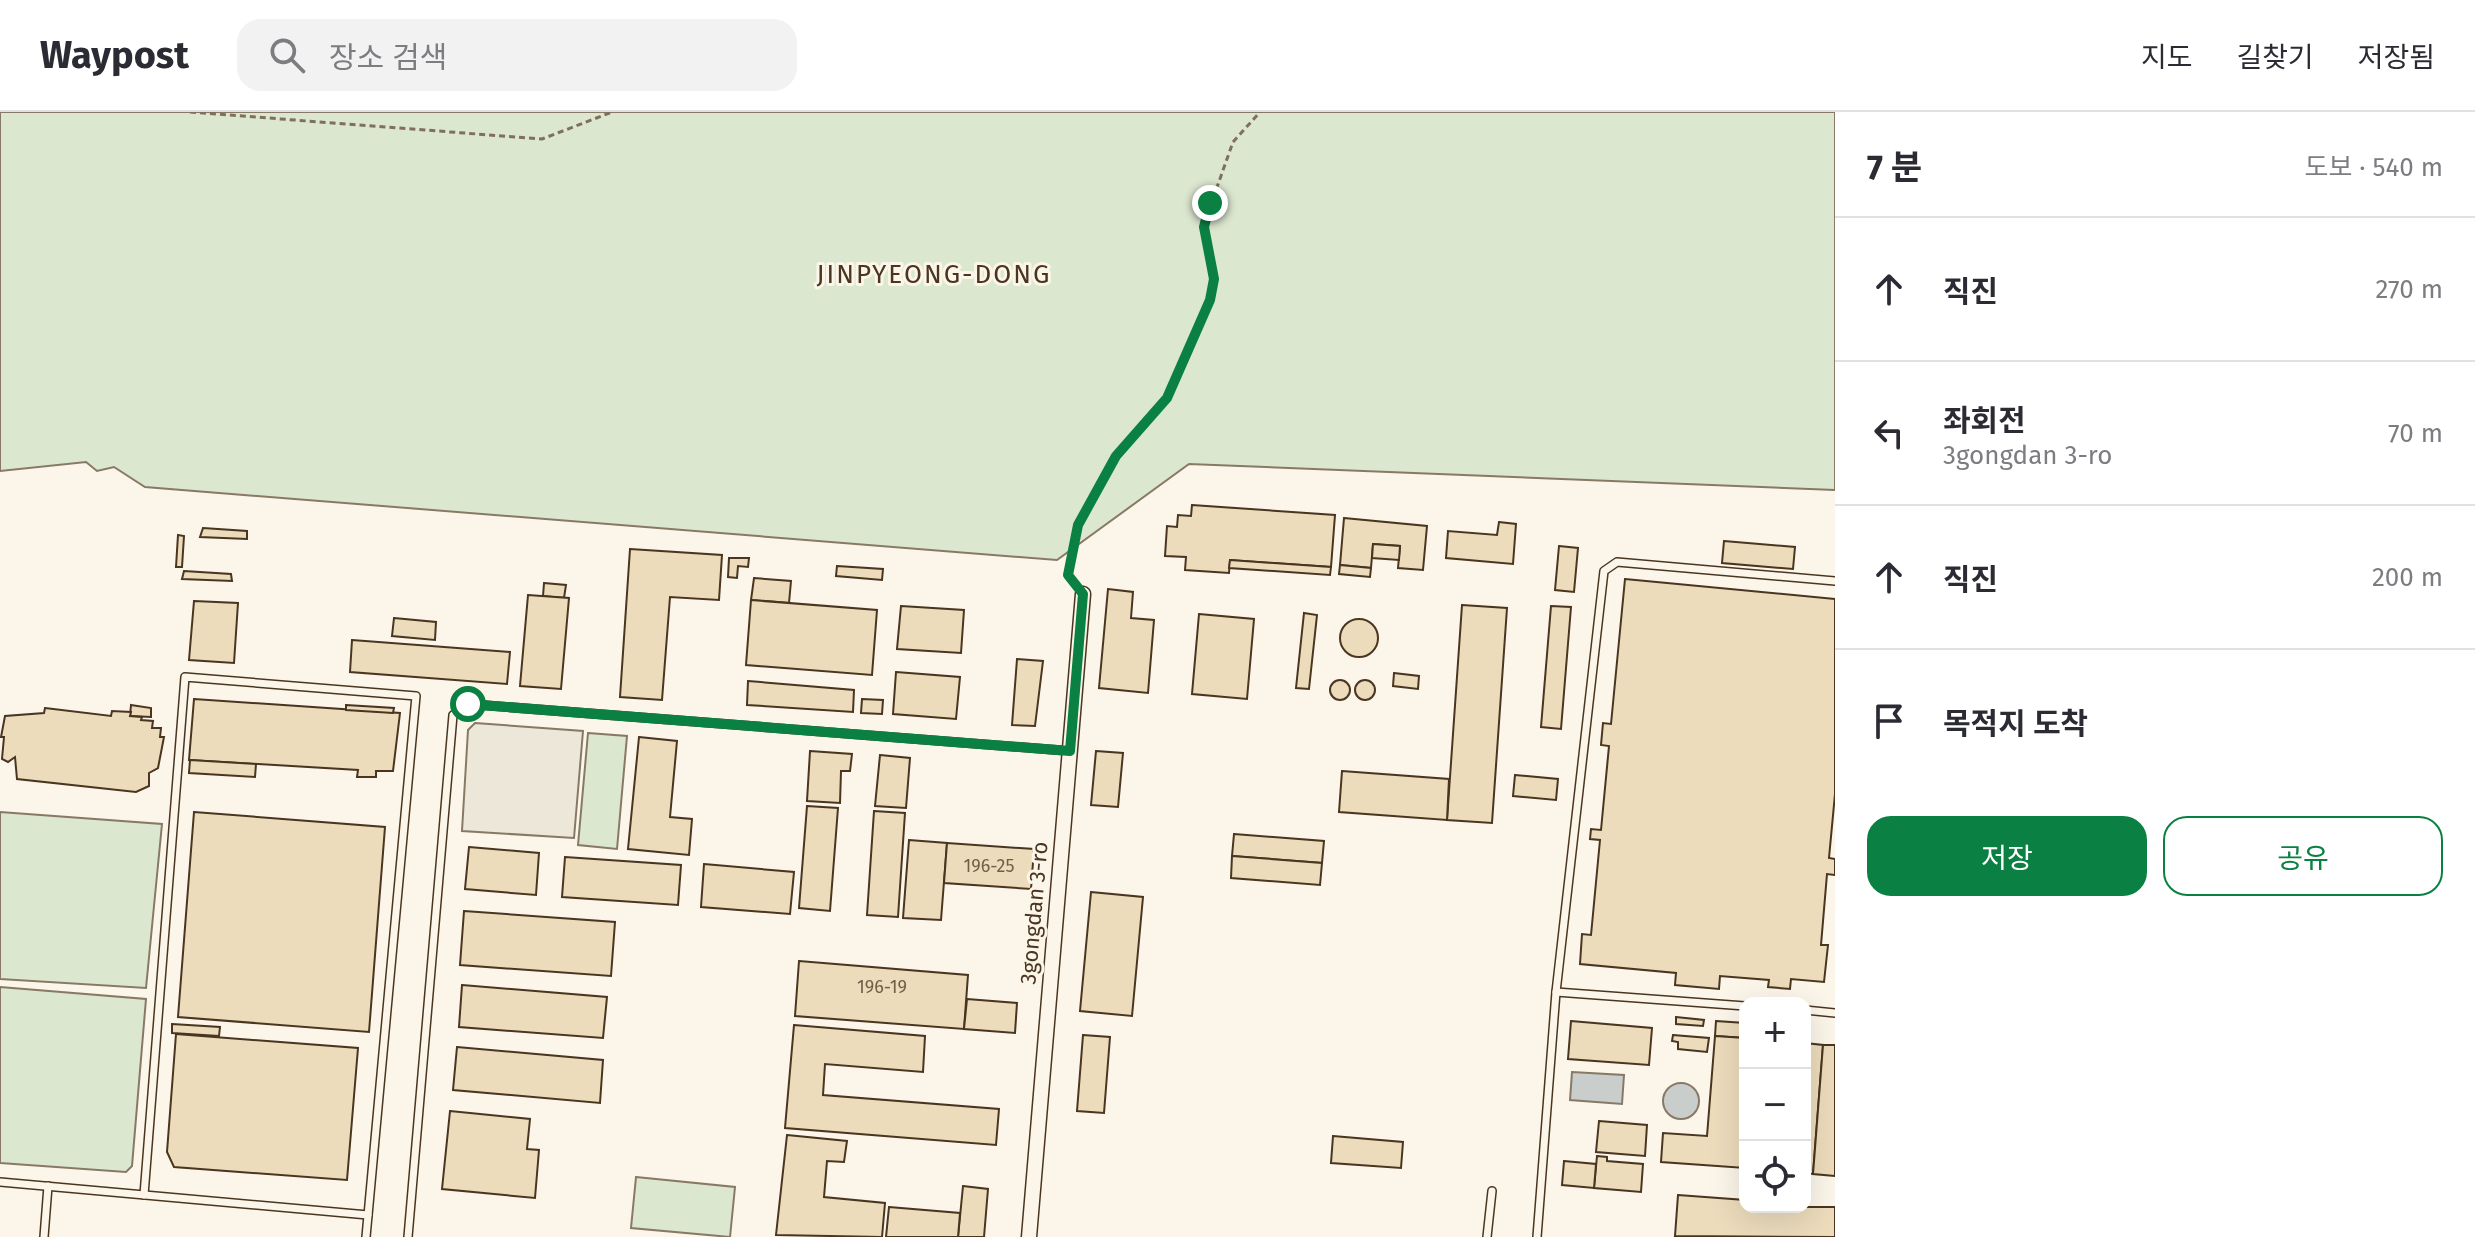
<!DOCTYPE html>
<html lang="ko">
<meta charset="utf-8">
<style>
:root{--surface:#fff;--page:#f2f2f3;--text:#2b2b33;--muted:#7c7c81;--line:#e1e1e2;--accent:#0b8043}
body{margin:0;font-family:"Fira Sans","Noto Sans KR",sans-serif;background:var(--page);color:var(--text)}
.controls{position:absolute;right:24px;bottom:24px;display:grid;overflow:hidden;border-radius:16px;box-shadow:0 8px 32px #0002}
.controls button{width:72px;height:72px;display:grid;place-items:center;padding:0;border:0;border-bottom:2px solid var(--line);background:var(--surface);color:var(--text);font:40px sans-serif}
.stop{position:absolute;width:24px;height:24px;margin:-18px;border:6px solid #0b8043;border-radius:50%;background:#fff}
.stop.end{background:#0b8043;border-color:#fff;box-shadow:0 2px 8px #0008}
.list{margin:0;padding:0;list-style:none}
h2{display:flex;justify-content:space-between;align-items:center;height:104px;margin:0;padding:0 32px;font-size:34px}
h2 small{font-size:26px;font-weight:400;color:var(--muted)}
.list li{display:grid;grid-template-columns:52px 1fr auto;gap:24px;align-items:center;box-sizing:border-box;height:144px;padding:0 32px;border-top:2px solid var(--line)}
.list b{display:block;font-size:30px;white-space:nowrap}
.list p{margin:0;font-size:26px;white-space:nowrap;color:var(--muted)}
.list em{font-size:26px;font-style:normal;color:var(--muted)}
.actions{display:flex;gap:16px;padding:24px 32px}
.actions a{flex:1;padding:18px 0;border:2px solid var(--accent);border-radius:24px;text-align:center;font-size:28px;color:var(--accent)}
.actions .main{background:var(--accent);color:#fff}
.icon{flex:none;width:44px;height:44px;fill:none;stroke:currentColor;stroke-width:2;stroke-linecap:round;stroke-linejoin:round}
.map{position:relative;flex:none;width:1835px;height:1125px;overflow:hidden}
header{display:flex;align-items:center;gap:48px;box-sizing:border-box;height:112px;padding:0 40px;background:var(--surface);border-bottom:2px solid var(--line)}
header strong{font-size:38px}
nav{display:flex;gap:44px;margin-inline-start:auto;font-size:28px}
.search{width:560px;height:72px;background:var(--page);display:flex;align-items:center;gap:20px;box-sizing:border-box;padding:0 28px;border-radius:24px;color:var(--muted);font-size:30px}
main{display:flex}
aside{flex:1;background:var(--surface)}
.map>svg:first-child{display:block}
</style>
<header>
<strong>Waypost</strong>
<div class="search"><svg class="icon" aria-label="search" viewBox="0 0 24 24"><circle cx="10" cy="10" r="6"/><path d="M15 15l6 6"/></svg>장소 검색</div>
<nav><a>지도</a><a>길찾기</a><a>저장됨</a></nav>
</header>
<main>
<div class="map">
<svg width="1835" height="1125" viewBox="0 0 1835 1125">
<rect width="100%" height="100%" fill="#fbf6e9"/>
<g fill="#dce7d0" stroke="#887966" stroke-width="2">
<polygon points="0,0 1835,0 1835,378 1189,352 1057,448 145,375 114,355 97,359 86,350 0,359"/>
<polygon points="588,621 627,624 617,737 578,733"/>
<polygon points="0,700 162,712 146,876 0,867"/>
<polygon points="0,875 146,887 132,1054 126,1060 0,1051"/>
<polygon points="636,1065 735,1075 730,1125 631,1116"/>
</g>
<polygon fill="#ede7d9" stroke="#887966" stroke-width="2" points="475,611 583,619 574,726 462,719 468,618"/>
<g fill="#c9cecd" stroke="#887966" stroke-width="2">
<polygon points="1572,960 1624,963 1622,992 1570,988"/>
<circle cx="1681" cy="989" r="18"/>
</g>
<g fill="#ecdcbc" stroke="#4a3520" stroke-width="2">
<polygon points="1192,393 1335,403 1331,455 1230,448 1229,461 1185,458 1186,445 1165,444 1167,414 1177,415 1178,403 1191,404"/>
<polygon points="1344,406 1427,414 1423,458 1398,456 1400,434 1373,432 1371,456 1340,453"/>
<polygon points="1499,410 1516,412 1513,452 1446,446 1448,419 1497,423"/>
<polygon points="203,416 247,419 247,427 200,425"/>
<polygon points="178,423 184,424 182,455 176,455"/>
<polygon points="1724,429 1795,435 1793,457 1722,451"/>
<polygon points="1373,432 1400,434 1399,448 1372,446"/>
<polygon points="1559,434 1578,436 1574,480 1555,478"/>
<polygon points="630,437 722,443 719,488 670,485 662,588 620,585"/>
<polygon points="729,446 749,446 748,455 738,454 737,466 728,465"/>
<polygon points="1230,448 1331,455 1330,463 1229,456"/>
<polygon points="1340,453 1371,456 1370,465 1339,462"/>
<polygon points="837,454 883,457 882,468 836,464"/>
<polygon points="184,459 231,462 232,469 182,467"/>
<polygon points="754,466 791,469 789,491 751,488"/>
<polygon points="1625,467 1835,487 1835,682 1829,746 1835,747 1835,763 1827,762 1821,833 1828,833 1824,870 1791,867 1790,877 1768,875 1769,868 1720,864 1719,877 1675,873 1676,861 1580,852 1582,822 1591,823 1600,728 1590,727 1591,717 1601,718 1609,634 1601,633 1603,611 1611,612"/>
<polygon points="544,471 566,473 564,486 543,484"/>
<polygon points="1108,477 1133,480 1131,506 1154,508 1148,581 1099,576"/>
<polygon points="528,483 569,486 561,577 520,574"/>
<polygon points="751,488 877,498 872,563 746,553"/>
<polygon points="194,489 238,491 234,551 189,548"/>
<polygon points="1462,493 1507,496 1492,711 1447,708"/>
<polygon points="901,494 964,498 961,541 897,537"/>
<polygon points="1551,494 1571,495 1561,617 1541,615"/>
<polygon points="1304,501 1317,503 1309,577 1296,576"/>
<polygon points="1199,502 1254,507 1247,587 1192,582"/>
<polygon points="394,506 436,510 435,528 392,524"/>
<circle cx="1359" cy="526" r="19"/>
<polygon points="352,528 510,540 507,572 350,560"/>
<polygon points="1017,547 1043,549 1035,614 1012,613"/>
<polygon points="896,560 960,565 956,607 893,602"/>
<polygon points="1394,561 1419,564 1418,577 1393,574"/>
<circle cx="1365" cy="578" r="10"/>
<circle cx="1340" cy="578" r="10"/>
<polygon points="748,569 854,578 853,600 747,593"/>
<polygon points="194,587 400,601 393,659 376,659 376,665 357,665 358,658 189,648"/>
<polygon points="862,587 883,588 882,602 861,601"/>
<polygon points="131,593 151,596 151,605 130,604"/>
<polygon points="346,593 394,596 393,601 346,598"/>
<polygon points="45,596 111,604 112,599 131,600 130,604 142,605 141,608 153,609 152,616 161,616 160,625 164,625 158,656 149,661 149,674 136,680 17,667 15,645 8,650 2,647 4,625 1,625 5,604 44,601"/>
<polygon points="639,625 677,629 670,705 692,707 689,743 628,737"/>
<polygon points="810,639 852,642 850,659 841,659 840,691 807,689"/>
<polygon points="1096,639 1123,641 1118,695 1091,693"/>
<polygon points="880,643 910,646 906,696 875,694"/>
<polygon points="190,648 256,652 255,665 189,661"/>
<polygon points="1342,659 1449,667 1447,708 1339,700"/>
<polygon points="1515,663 1558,667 1556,688 1513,684"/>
<polygon points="807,694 838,696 830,799 799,796"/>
<polygon points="874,699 905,701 898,805 867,803"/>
<polygon points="194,700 385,715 369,920 178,905"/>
<polygon points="1234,722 1324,729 1322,751 1232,744"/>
<polygon points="909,728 947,731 941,808 903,806"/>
<polygon points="947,731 1034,737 1031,777 944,771"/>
<polygon points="469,735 539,741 536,783 465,777"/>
<polygon points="1232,744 1322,751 1320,773 1231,766"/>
<polygon points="565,745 681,753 678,793 562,785"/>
<polygon points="704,752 794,760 790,802 701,795"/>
<polygon points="1091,780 1143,785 1132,904 1080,899"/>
<polygon points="464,799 615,810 611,864 460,853"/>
<polygon points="799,849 968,863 964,917 795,904"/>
<polygon points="462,873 607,885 603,926 459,915"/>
<polygon points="967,887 1017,891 1015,921 964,917"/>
<polygon points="1676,905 1704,908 1703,914 1676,912"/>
<polygon points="1571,909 1652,916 1649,953 1568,947"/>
<polygon points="1716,909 1745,911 1745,926 1715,924"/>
<polygon points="172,912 220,915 219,924 172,921"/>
<polygon points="794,913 925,924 923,960 825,952 823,983 999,997 996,1033 785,1016"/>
<polygon points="176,922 358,936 347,1068 174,1055 167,1040"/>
<polygon points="1083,923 1110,925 1104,1001 1077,999"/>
<polygon points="1673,923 1709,926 1707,940 1678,937 1678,930 1672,929"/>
<polygon points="1715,924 1745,926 1745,1056 1661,1050 1663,1021 1707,1024"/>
<polygon points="1805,931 1823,933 1813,1062 1805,1061"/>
<polygon points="1823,933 1835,933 1835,1064 1813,1062"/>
<polygon points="457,935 603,948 600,991 453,978"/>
<polygon points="450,999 530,1007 527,1037 539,1038 535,1086 442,1077"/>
<polygon points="1599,1009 1647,1013 1645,1044 1596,1040"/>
<polygon points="787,1023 847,1029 844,1050 827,1049 824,1085 885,1091 882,1125 776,1123"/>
<polygon points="1333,1024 1403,1030 1401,1056 1331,1051"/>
<polygon points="1597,1044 1607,1045 1607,1049 1643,1052 1641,1080 1594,1076"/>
<polygon points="1564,1049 1596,1052 1594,1076 1562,1073"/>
<polygon points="963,1074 988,1077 984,1125 958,1125"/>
<polygon points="1678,1083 1745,1088 1745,1095 1835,1095 1835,1125 1675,1124"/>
<polygon points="889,1095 960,1101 958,1125 886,1125"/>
</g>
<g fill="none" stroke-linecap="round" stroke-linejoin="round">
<g stroke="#4a3520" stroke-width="10">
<g id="service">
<polyline points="1556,880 1745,894"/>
<polyline points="1805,898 1835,901"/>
<polyline points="0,1070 368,1103"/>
<polyline points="144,1083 185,565 416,584 366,1125"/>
<polyline points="44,1125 48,1074"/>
<polyline points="408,1125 453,603 468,592 1070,639"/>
<polyline points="1487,1125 1492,1079"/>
<polyline points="1537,1125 1556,880 1604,459 1617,450 1835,469"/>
</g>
</g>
<g stroke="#4a3520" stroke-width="17">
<polyline id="minor" points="1029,1125 1083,482"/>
</g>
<g stroke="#7f6f5c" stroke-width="3" stroke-dasharray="6 4" stroke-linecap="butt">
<polyline points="190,0 542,27 612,0"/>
<polyline points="1076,472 1068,463 1078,413 1116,344 1167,286 1210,188 1214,167 1205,109 1233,30 1260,0"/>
</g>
<use href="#service" stroke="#fbf6e9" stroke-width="7"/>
<use href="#minor" stroke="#fbf6e9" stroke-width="14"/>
</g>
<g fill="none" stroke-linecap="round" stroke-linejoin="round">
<polyline stroke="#0b8043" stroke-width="10" points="468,592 1070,639 1083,482 1068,463 1078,413 1116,344 1167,286 1210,188 1214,167 1204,115 1210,91"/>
</g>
<g text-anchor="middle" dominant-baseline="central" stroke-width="6" stroke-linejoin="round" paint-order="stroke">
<g font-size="18" fill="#725f47">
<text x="989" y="754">196-25</text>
<text x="882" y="875">196-19</text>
</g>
<g font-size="22" fill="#4a3520" stroke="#fbf6e9">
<text transform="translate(1034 801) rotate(-85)">3gongdan 3-ro</text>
</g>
<g font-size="26" letter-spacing="2" fill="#4a3520" stroke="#fbf6e9">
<text x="934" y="162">JINPYEONG-DONG</text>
</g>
</g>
</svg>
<div class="controls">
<button>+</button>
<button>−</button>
<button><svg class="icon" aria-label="locate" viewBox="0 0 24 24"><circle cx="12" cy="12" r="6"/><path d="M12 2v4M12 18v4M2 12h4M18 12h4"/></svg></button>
</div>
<div class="stop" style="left:468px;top:592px"></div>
<div class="stop end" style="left:1210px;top:91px"></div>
</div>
<aside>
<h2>7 분<small>도보 · 540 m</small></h2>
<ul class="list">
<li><svg class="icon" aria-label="ahead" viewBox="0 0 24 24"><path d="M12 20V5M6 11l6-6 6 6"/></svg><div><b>직진</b></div><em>270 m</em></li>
<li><svg class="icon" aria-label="left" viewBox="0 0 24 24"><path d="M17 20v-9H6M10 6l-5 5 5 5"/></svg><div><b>좌회전</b><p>3gongdan 3-ro</p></div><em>70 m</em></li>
<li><svg class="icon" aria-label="ahead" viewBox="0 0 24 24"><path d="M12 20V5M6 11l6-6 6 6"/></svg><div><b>직진</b></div><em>200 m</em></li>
<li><svg class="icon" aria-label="arrive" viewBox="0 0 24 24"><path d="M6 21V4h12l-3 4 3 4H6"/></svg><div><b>목적지 도착</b></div></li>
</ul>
<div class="actions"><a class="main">저장</a><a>공유</a></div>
</aside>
</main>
